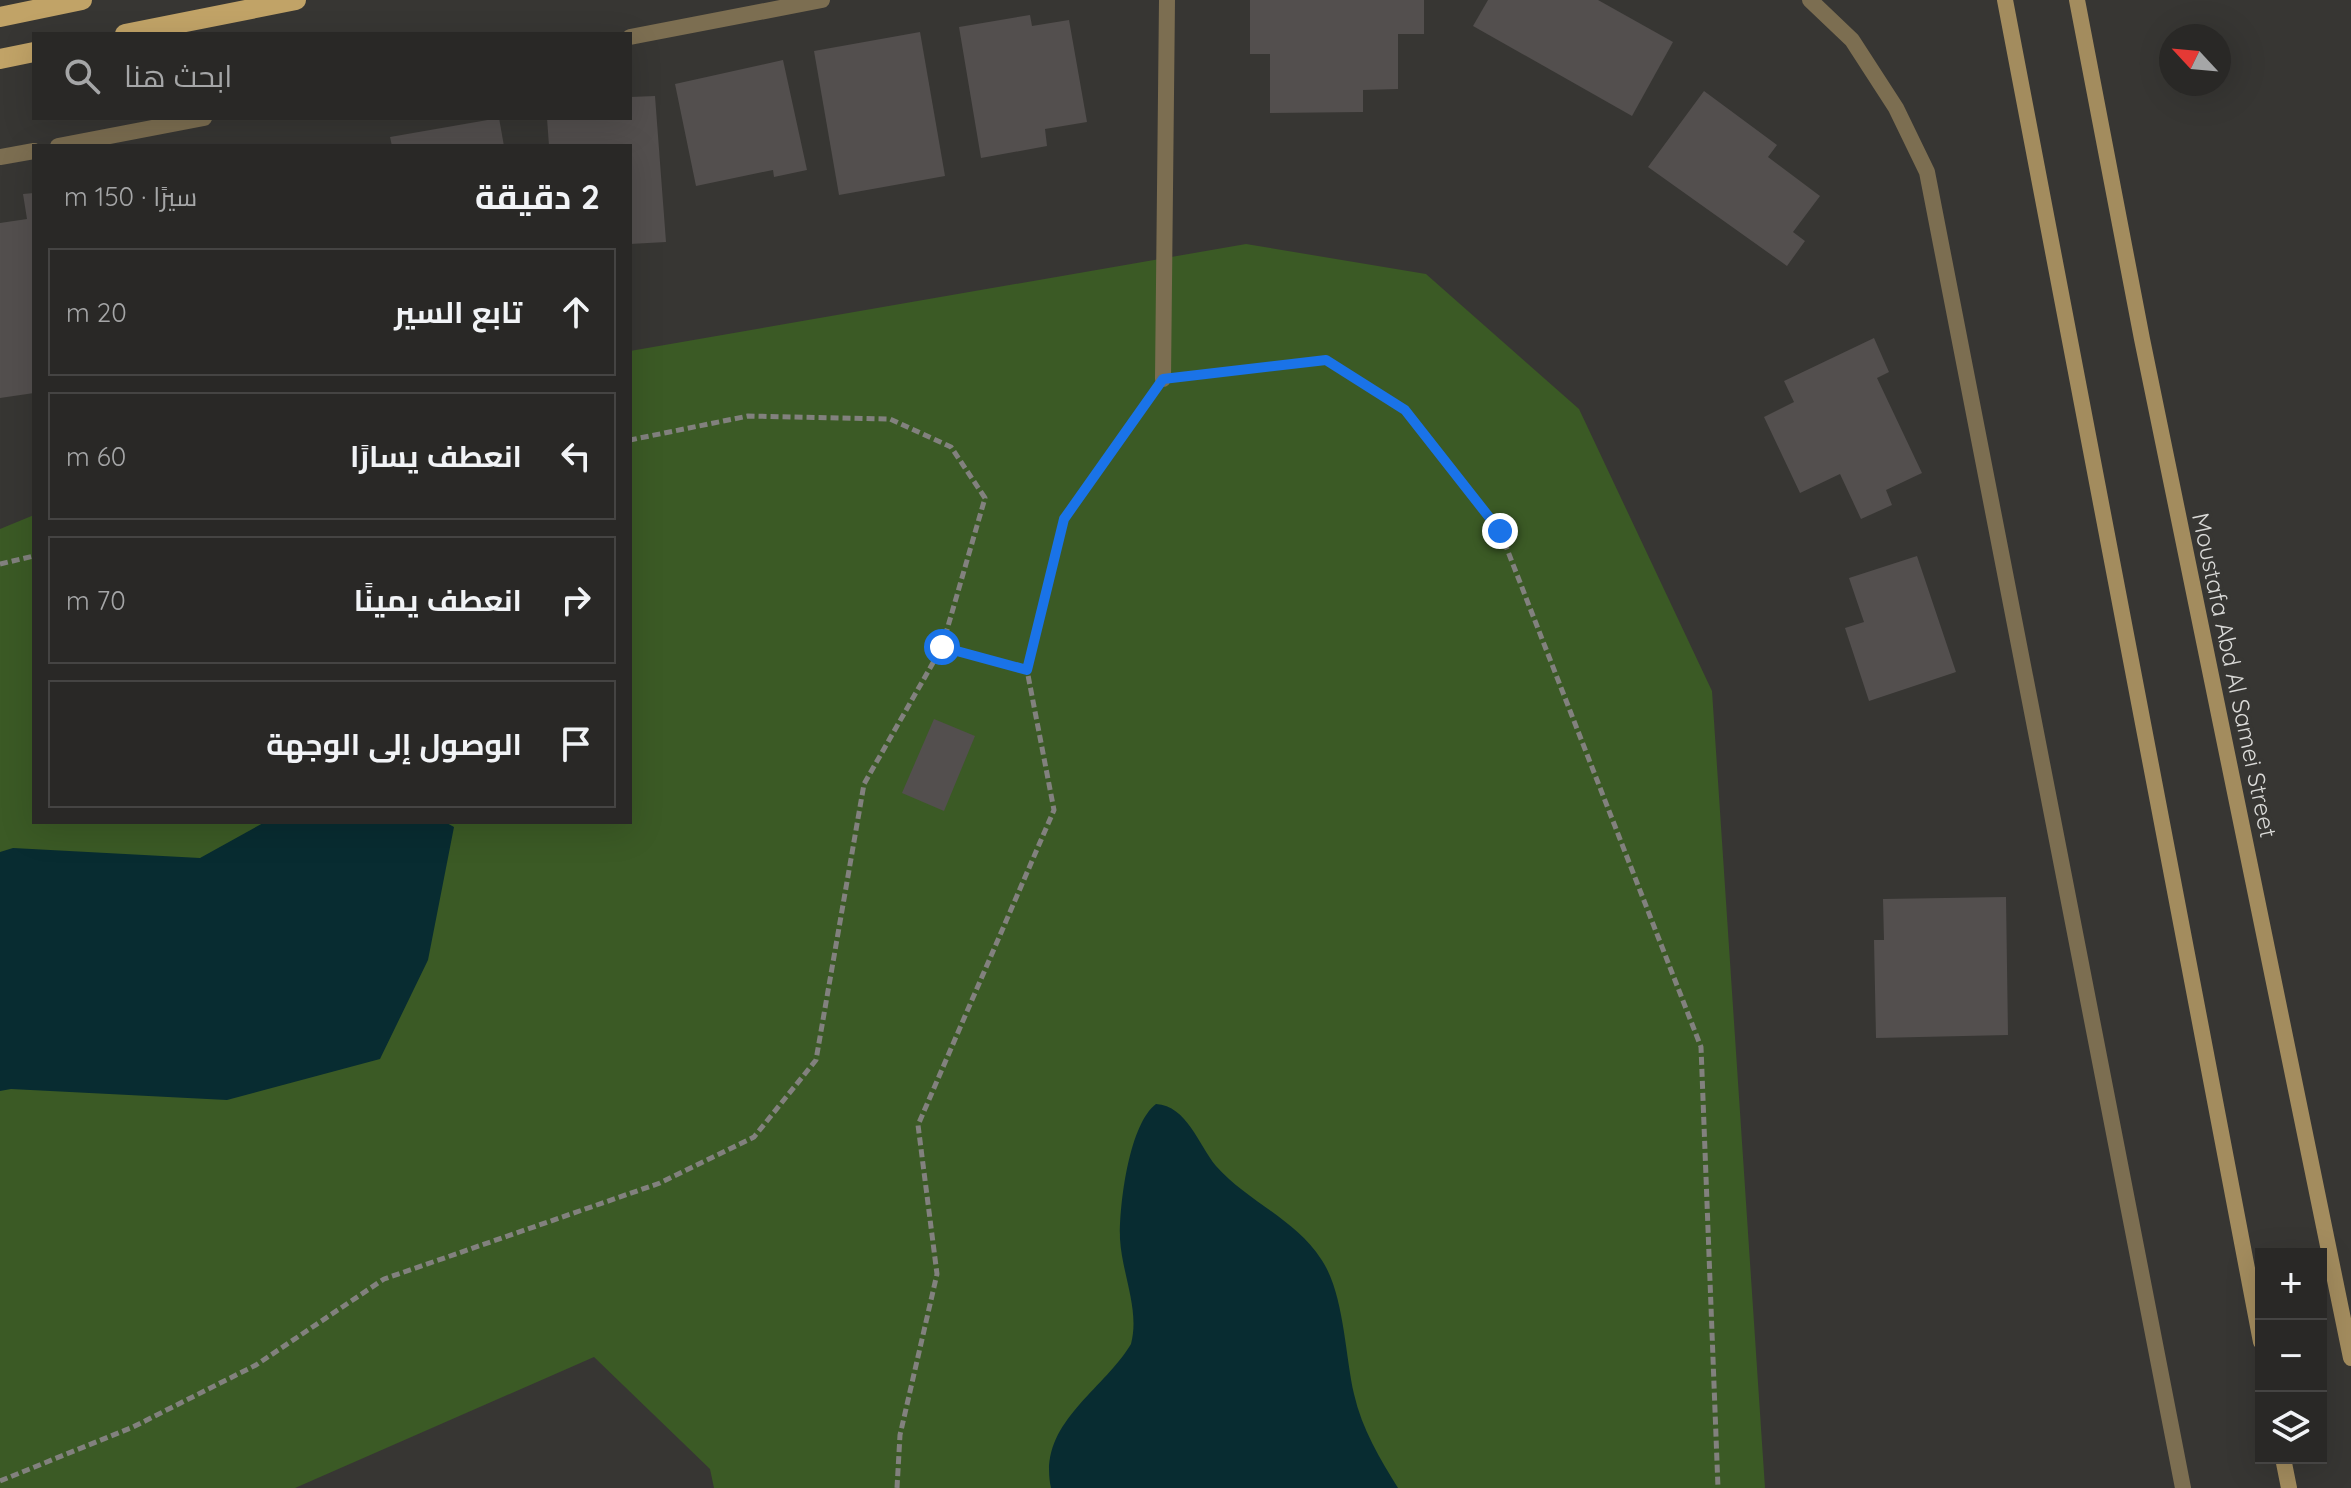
<!DOCTYPE html>
<html lang="ar">
<meta charset="utf-8">
<style>
:root{--surface:#292826;--page:#31302e;--text:#f1f3f6;--muted:#a5a6a7;--line:#454443}
body{margin:0;font-family:Quicksand,Cairo,sans-serif;background:var(--page);color:var(--text);direction:rtl}
.controls{position:absolute;right:24px;bottom:24px;display:grid;overflow:hidden;border-radius:0px;box-shadow:0 8px 32px #0002}
.controls button{width:72px;height:72px;display:grid;place-items:center;padding:0;border:0;border-bottom:2px solid var(--line);background:var(--surface);color:var(--text);font:40px sans-serif}
.compass{position:absolute;left:2159px;top:24px;width:72px;height:72px;border-radius:50%;background:var(--surface);box-shadow:0 8px 32px #0002;rotate:296deg}
.stop{position:absolute;width:24px;height:24px;margin:-18px;border:6px solid #1a73e8;border-radius:50%;background:#fff}
.stop.end{background:#1a73e8;border-color:#fff;box-shadow:0 2px 8px #0008}
.list{margin:0;padding:0;list-style:none}
h2{display:flex;justify-content:space-between;align-items:center;height:104px;margin:0;padding:0 32px;font-size:34px}
h2 small{font-size:26px;font-weight:400;color:var(--muted)}
.list li{display:grid;grid-template-columns:52px 1fr auto;gap:24px;align-items:center;box-sizing:border-box;height:128px;margin:0 16px 16px;padding:0 16px;border:2px solid var(--line);border-radius:0px}
.list b{display:block;font-size:30px;white-space:nowrap}
.list em{font-size:26px;font-style:normal;color:var(--muted)}
.icon{flex:none;width:44px;height:44px;fill:none;stroke:currentColor;stroke-width:2;stroke-linecap:round;stroke-linejoin:round}
.map{position:relative;flex:none;width:2351px;height:1488px;overflow:hidden;direction:ltr}
.search{position:absolute;background:var(--surface);box-shadow:0 8px 32px #0002;left:32px;top:32px;width:600px;height:88px;display:flex;align-items:center;gap:20px;box-sizing:border-box;padding:0 28px;border-radius:0px;color:var(--muted);font-size:30px}
.panel{position:absolute;background:var(--surface);box-shadow:0 8px 32px #0002;left:32px;top:144px;width:600px;height:680px;border-radius:0px;direction:rtl}
.map>svg:first-child{display:block}
</style>
<div class="map">
<svg width="2351" height="1488" viewBox="0 0 2351 1488">
<rect width="100%" height="100%" fill="#373633"/>
<polygon fill="#3b5a25" points="1246,244 1426,274 1579,409 1712,691 1765,1488 714,1488 710,1469 594,1357 295,1488 0,1488 0,529 34,515 34,822 630,822 630,351"/>
<g fill="#082c31">
<polygon points="265,822 445,822 454,827 428,960 380,1059 227,1100 11,1089 0,1091 0,852 13,848 200,858"/>
<path d="M1156,1104C1187,1106 1198,1144 1216,1166C1247,1201 1295,1219 1321,1259C1344,1292 1345,1355 1354,1394C1362,1429 1380,1459 1398,1488H1051C1037,1424 1102,1392 1131,1344C1140,1310 1122,1274 1120,1239C1119,1206 1129,1124 1156,1104Z"/>
</g>
<g fill="#534f4e">
<polygon points="1250,0 1424,0 1424,34 1398,34 1398,89 1363,90 1363,112 1270,113 1270,54 1250,54"/>
<polygon points="1488,0 1598,0 1673,42 1632,116 1473,26"/>
<polygon points="1030,15 1032,26 1069,20 1087,122 1045,129 1047,146 981,158 959,27"/>
<polygon points="920,32 945,176 839,195 814,51"/>
<polygon points="783,60 807,170 774,177 773,170 696,186 675,84"/>
<polygon points="1704,91 1777,145 1768,157 1820,196 1793,232 1805,241 1787,266 1648,167"/>
<polygon points="655,96 666,242 630,244 630,146 549,146 547,118 630,118 630,97"/>
<polygon points="499,118 504,146 392,146 390,137"/>
<polygon points="34,193 34,393 0,398 0,223 27,219 23,194"/>
<polygon points="1874,338 1889,372 1877,378 1922,473 1886,490 1892,505 1861,519 1840,474 1800,493 1764,417 1794,402 1784,381"/>
<polygon points="1917,556 1956,672 1869,701 1845,628 1864,622 1849,578"/>
<polygon points="934,719 975,736 944,811 902,793"/>
<polygon points="2006,897 2008,1035 1876,1038 1874,940 1884,940 1883,899"/>
</g>
<g fill="none" stroke-linecap="round" stroke-linejoin="round">
<g stroke="#82817e" stroke-width="5" stroke-dasharray="8 4" stroke-linecap="butt">
<polyline points="1190,376 1326,360 1405,410 1500,531 1701,1047 1718,1488"/>
<polyline points="0,564 34,556"/>
<polyline points="942,647 1027,670"/>
<polyline points="0,1481 133,1427 256,1365 384,1279 660,1183 754,1137 816,1060 864,784 942,647 985,498 951,447 890,419 748,416 630,440"/>
<polyline points="897,1488 900,1435 937,1274 918,1125 1054,810 1027,670 1064,519 1148,400"/>
</g>
<polyline stroke="#7c6e51" stroke-width="16" points="1163,379 1167,0"/>
<g stroke="#7c6e51" stroke-width="16">
<polyline points="1810,0 1852,40 1896,108 1927,172 2183,1488"/>
<polyline points="630,37 822,0"/>
<polyline points="58,146 204,118"/>
<polyline points="0,157 34,151"/>
</g>
<g stroke="#a38c5e" stroke-width="16">
<polyline points="2005,0 2261,1342"/>
<polyline points="2077,0 2142,339 2351,1358"/>
<polyline points="2283,1458 2289,1488"/>
</g>
<g stroke="#c1a367" stroke-width="20">
<polyline points="0,17 82,0"/>
<polyline points="125,34 296,0"/>
<polyline points="0,59 34,52"/>
</g>
</g>
<g fill="none" stroke-linecap="round" stroke-linejoin="round">
<polyline stroke="#1a73e8" stroke-width="10" points="942,647 1027,670 1064,519 1163,379 1326,360 1405,410 1500,531"/>
</g>
<g text-anchor="middle" dominant-baseline="central" stroke-width="7" stroke-linejoin="round" paint-order="stroke">
<g font-size="24" fill="#dadad8" stroke="#373633">
<text transform="translate(2235 675) rotate(78)">Moustafa Abd Al Samei Street</text>
</g>
</g>
</svg>
<div class="controls">
<button>+</button>
<button>−</button>
<button><svg class="icon" aria-label="layers" viewBox="0 0 24 24"><path d="M12 4l9 5-9 5-9-5zM3 14l9 5 9-5"/></svg></button>
</div>
<svg class="compass" viewBox="-18 -18 36 36"><path d="M0-13l5 13h-10z" fill="#e53935"/><path d="M0 13l5-13h-10z" fill="#a5a6a7"/></svg>
<div class="stop" style="left:942px;top:647px"></div>
<div class="stop end" style="left:1500px;top:531px"></div>
<div class="search"><svg class="icon" aria-label="search" viewBox="0 0 24 24"><circle cx="10" cy="10" r="6"/><path d="M15 15l6 6"/></svg>ابحث هنا</div>
<section class="panel">
<h2>2 دقيقة<small>سيرًا · 150 m</small></h2>
<ul class="list">
<li><svg class="icon" aria-label="ahead" viewBox="0 0 24 24"><path d="M12 20V5M6 11l6-6 6 6"/></svg><div><b>تابع السير</b></div><em>20 m</em></li>
<li><svg class="icon" aria-label="left" viewBox="0 0 24 24"><path d="M17 20v-9H6M10 6l-5 5 5 5"/></svg><div><b>انعطف يسارًا</b></div><em>60 m</em></li>
<li><svg class="icon" aria-label="right" viewBox="0 0 24 24"><path d="M7 20v-9h11M14 6l5 5-5 5"/></svg><div><b>انعطف يمينًا</b></div><em>70 m</em></li>
<li><svg class="icon" aria-label="arrive" viewBox="0 0 24 24"><path d="M6 21V4h12l-3 4 3 4H6"/></svg><div><b>الوصول إلى الوجهة</b></div></li>
</ul>
</section>
</div>
